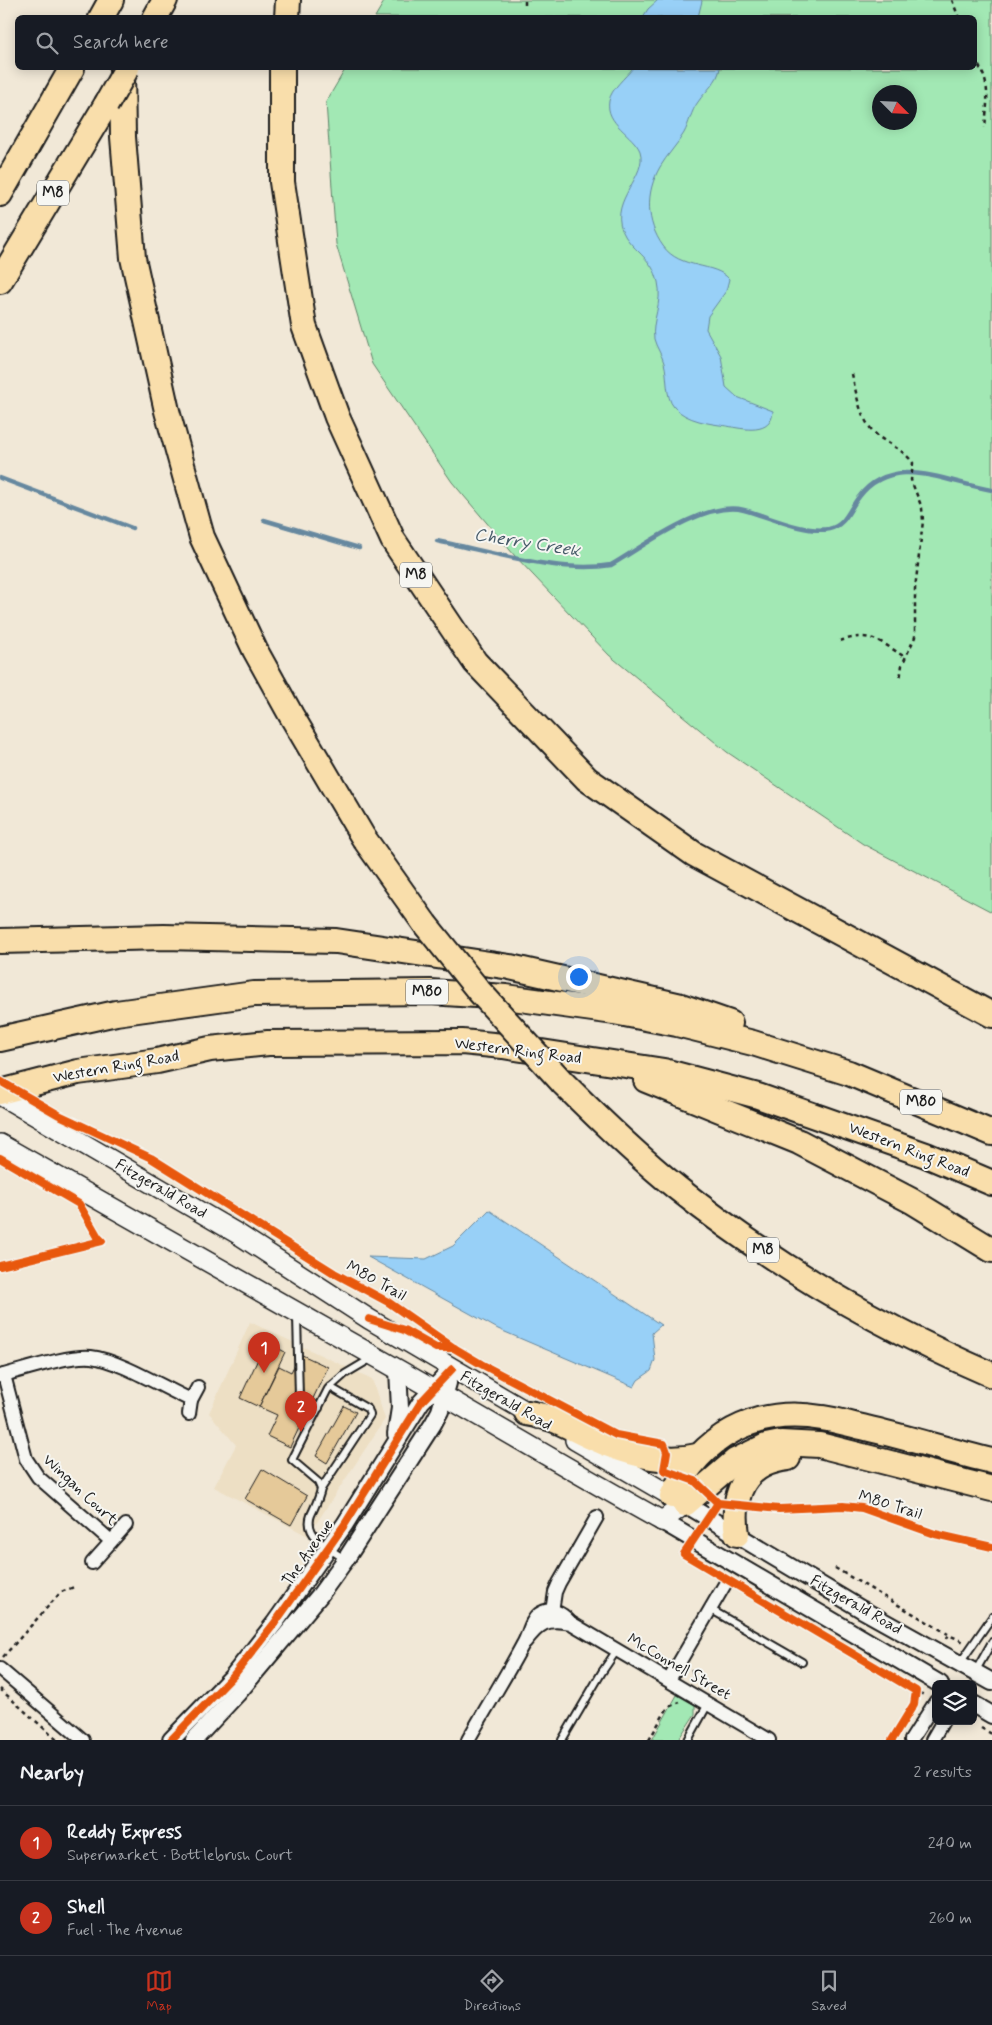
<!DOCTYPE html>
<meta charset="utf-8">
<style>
:root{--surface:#171b24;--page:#242831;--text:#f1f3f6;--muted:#9ea1a6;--line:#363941;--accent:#c8321e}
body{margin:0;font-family:Mynerve,sans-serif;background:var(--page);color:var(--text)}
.controls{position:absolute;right:15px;bottom:15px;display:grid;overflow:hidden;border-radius:8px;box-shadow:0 2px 12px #0003}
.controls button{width:45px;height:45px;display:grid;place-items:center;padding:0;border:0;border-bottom:1px solid var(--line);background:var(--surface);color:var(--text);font:25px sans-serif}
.compass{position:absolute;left:872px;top:85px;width:45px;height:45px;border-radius:50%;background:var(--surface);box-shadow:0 2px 12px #0003;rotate:114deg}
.you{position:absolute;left:578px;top:976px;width:18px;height:18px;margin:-12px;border:4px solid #fff;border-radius:50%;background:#1a73e8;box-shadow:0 0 0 8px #1a73e833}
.badge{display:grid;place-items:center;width:32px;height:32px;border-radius:50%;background:var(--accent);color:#fff;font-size:16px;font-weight:700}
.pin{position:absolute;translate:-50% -41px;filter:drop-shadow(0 1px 2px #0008)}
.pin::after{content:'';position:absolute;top:26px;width:18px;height:15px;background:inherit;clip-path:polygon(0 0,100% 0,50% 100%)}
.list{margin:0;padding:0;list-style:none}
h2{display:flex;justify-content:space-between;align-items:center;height:65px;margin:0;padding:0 20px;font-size:21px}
h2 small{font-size:16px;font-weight:400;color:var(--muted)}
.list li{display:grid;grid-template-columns:32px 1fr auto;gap:15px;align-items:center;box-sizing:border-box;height:75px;padding:0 20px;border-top:1px solid var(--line)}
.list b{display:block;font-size:19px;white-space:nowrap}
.list p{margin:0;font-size:16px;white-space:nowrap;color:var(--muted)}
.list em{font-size:16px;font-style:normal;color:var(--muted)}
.icon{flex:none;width:28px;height:28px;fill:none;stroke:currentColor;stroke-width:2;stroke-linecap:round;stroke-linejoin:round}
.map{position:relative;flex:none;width:992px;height:1740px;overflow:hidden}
.search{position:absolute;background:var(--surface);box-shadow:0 2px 12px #0003;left:15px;right:15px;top:15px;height:55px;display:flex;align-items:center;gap:12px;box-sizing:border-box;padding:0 18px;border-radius:8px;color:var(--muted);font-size:19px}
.sheet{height:215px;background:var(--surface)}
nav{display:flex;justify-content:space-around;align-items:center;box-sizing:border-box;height:70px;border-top:1px solid var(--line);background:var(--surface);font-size:14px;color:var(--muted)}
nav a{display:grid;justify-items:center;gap:2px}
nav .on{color:var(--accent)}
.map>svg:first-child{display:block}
</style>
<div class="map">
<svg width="992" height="1740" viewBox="0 0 992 1740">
<rect width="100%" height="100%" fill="#f1e8d7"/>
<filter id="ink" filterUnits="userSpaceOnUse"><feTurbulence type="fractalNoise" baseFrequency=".02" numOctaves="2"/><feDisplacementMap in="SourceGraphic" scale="10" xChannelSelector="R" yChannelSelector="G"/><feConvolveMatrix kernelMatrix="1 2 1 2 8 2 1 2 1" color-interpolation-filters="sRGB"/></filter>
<g filter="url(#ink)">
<polygon fill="#eddfc4" points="250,1322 372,1379 385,1419 308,1536 214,1487 236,1445 209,1413"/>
<g fill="#a2e8b4" stroke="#5f8268" fill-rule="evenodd">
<path d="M385,0H992V912L863,844L727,752L609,655L515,556L452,482L372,364L336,244L326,102L346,68H974V18L375,17ZM880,92H910V122H880Z"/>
<polygon points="677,1695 695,1705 695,1714 678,1740 652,1740"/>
</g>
<g fill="#98d0f7" stroke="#66889f">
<polygon points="658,0 701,0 702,1 698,17 643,17 648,9"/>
<path d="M633,68H720C718,82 706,90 698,102C691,111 689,124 684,133C677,145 667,155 660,167C645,193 646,222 663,246C680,270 715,262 729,279L726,291L708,316L706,329L721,356L726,387L737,397L773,411C772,436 743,429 727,426C711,424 686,421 674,407C665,397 668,376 664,363C662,355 656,347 654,339C651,321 663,303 658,282C653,257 630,250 622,230C610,199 648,176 640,151C633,134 605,124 609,101C611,89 625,78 633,68Z"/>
<polygon points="489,1210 661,1325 652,1333 655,1360 651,1371 638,1380 634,1387 498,1329 368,1257 426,1259 453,1246"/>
</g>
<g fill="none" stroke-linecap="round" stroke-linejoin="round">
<g stroke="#66889f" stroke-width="4.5">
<polyline points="0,478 132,528"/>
<polyline points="264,520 359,548"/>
<path d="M437,541C488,551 560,574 611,565C644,546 704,500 744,510C767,516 805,534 829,529C846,525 849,509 859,497C893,452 947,483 992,490"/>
</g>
</g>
<g fill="#e5c999" stroke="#1c1c1c">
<polygon points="266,1342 285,1352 259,1407 240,1398"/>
<polygon points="300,1354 328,1367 290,1447 267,1436 277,1415 259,1407 279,1366 291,1372"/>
<polygon points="344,1406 356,1412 327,1463 316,1456"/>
<polygon points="262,1469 307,1496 291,1525 245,1499"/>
</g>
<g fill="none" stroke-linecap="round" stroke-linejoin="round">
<g stroke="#1c1c1c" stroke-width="10">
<g id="service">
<polyline points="297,1316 299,1397 319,1408"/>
<path d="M330,1387L368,1409L370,1415L321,1489C319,1499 315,1506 311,1515C303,1536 331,1550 345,1559"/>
<polyline points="321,1489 318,1482 292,1460 328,1389 345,1374 372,1358"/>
<polyline points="710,1609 802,1662"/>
<polyline points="960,1663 992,1617"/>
<polyline points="975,1672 992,1642"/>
<polyline points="562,1740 602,1672 617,1650"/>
<polyline points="688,1740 708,1704"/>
</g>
</g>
<g stroke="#1c1c1c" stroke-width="16">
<g id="minor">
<polyline points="4,1375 26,1459 38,1477 111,1541"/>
<path d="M0,1376C24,1370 67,1355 91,1357C119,1360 164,1388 191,1400"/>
<polyline points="189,1414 191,1400 198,1387"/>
<polyline points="92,1563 126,1525"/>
<polyline points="551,1618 555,1592 559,1583 597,1517"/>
<path d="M525,1642C540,1623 546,1618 571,1623L769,1740"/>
<polyline points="0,1669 83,1740"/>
<polyline points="669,1680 725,1584"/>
<path d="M468,1740C486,1708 506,1676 523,1644C529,1634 530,1621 539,1614C550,1606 562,1613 569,1621"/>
<polyline points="911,1740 936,1701"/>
<polyline points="932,1740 943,1721"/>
</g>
</g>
<g stroke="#1c1c1c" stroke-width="20">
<g id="tertiary">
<polyline points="396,1434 400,1408 398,1370"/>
<polyline points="685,1504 861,1609 992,1682"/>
<polyline points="662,1521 940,1684"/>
<polyline points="973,1704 992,1715"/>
<polyline points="171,1740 233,1676 274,1624 345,1524 421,1402 452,1369"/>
<polyline points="194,1740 237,1694 320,1595 346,1559 433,1424 440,1411 448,1383"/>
</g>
</g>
<g stroke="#1c1c1c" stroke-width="22">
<g id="secondary">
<polyline points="0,1095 238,1234 369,1319 539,1419"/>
<path d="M0,1144C125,1216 251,1286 376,1357C472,1411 566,1468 662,1521"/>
<polyline points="575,1440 685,1504 662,1521"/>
</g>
</g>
<g stroke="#1c1c1c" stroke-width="28">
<g id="motorway">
<polyline points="101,18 111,0"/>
<polyline points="155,18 165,0"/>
<polyline points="287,18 288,0"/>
<polyline points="122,68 123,137 133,258 167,411 202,537 255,650 291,715 363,837 425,924"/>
<polyline points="282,68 282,182 304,326 337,417 393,540 475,662 587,779 694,854 992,1015"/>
<polyline points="0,194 72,68"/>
<polyline points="0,281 106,105"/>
<polyline points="0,941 164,937 336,941 510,967 681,1006 730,1023"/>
<polyline points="0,1039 116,1013 254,994 430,992 506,997 614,1012 677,1024 753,1043 849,1073 992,1133"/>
<polyline points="646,1080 799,1142 912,1201 992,1250"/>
<path d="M563,1083C600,1120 637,1156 677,1188C772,1264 881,1327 992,1375"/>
<polyline points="0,1092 78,1072 157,1061 210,1049 268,1043 462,1042 503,1046 664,1071 758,1096 926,1155 992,1183"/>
<path d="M527,1413C557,1417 569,1428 595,1439C625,1453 664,1464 697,1456"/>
<path d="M672,1496C701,1437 755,1406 822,1418C837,1420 852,1425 866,1428C909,1438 950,1451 992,1461"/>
<polyline points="685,1504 735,1461 766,1446 781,1443 819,1445 992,1489"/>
<path d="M737,1534C731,1494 744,1463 788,1458"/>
</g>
</g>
<g stroke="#1c1c1c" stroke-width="2.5" stroke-dasharray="4 4" stroke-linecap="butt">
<polyline points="952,0 959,18"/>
<polyline points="525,5 525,0"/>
<path d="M974,59C992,82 987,101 985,128"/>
<path d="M852,374C857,396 860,422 879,437C890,445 905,451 913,463L911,480L922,508L923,521L915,589V637L902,665L900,680"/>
<path d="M840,641C871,631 879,641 905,657"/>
<polyline points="835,1568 948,1634"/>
<polyline points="946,1639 949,1635 964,1642"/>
<polyline points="3,1657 61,1592 74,1587"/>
<polyline points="692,1669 693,1680"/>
<polyline points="918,1687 916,1691 926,1696"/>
<polyline points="0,1689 57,1740"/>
<polyline points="981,1728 992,1734"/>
<polyline points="649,1740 668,1707 680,1702"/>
</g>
<use href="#service" stroke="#f6f6f2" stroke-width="6"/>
<use href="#minor" stroke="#f6f6f2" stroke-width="12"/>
<use href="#tertiary" stroke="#f6f6f2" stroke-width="16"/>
<use href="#secondary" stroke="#f6f6f2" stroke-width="19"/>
<use href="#motorway" stroke="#f9deab" stroke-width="24"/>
<g stroke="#1c1c1c" stroke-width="28" stroke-linecap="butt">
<g id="motorway-bridge">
<polyline points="106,105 127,68"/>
<polyline points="425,924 479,991 563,1083"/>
</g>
</g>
<use href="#motorway-bridge" stroke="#f9deab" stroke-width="24"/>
<g stroke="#f6f6f2" stroke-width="11">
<g id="cycleway">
<polyline points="0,1081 59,1115 151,1158 334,1273 388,1302 454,1348 481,1364 616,1435 664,1444 667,1452 664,1470 695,1481 718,1503 779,1509 843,1506 862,1508 935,1534 992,1547"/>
<polyline points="0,1158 79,1204 98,1237 102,1241 0,1266"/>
<polyline points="369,1319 404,1330 436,1348 454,1348"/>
<polyline points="718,1503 684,1554 916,1691 914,1704 892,1740"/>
<polyline points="171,1740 233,1676 274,1624 345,1524 421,1402 452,1369"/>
</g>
</g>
<use href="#cycleway" stroke="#e8590c" stroke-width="8"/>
</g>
</g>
<g text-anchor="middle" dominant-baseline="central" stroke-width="4" stroke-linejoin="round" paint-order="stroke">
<g fill="#f6f6f2" stroke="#5d5d5c" stroke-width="1">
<rect x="37" y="180.5" width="32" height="25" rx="4"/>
<rect x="400" y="562.5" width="32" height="25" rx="4"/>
<rect x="406" y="979.5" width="42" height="25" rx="4"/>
<rect x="900" y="1089.5" width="42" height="25" rx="4"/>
<rect x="747" y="1237.5" width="32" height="25" rx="4"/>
</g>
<g font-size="15" font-weight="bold" fill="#1c1c1c">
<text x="53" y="193">M8</text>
<text x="416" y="575">M8</text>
<text x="427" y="992">M80</text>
<text x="921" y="1102">M80</text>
<text x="763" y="1250">M8</text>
</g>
<g font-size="16" fill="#1c1c1c" stroke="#f6f6f2">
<text transform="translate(518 1051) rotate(7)">Western Ring Road</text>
<text transform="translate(116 1067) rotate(-10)">Western Ring Road</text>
<text transform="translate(909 1150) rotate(21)">Western Ring Road</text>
<text transform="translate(161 1189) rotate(30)">Fitzgerald Road</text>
<text transform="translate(376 1281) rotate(29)">M80 Trail</text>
<text transform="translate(506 1401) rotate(30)">Fitzgerald Road</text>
<text transform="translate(80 1490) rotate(43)">Wingan Court</text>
<text transform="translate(890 1505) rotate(17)">M80 Trail</text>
<text transform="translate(308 1553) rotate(-55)">The Avenue</text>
<text transform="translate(856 1605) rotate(30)">Fitzgerald Road</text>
<text transform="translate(679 1667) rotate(30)">McConnell Street</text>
</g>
<g font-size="18" font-style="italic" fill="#475b69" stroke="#f6f6f2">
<text transform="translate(527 543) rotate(9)">Cherry Creek</text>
</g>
</g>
</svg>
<div class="controls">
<button><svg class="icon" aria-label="layers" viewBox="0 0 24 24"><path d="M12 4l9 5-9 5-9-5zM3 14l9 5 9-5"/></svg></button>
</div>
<svg class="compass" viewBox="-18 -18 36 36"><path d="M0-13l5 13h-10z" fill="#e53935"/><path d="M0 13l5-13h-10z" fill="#9ea1a6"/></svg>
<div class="you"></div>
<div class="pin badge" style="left:264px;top:1373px">1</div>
<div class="pin badge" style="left:301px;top:1432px">2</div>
<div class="search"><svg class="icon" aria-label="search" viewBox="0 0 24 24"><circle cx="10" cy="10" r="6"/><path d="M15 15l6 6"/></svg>Search here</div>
</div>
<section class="sheet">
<h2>Nearby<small>2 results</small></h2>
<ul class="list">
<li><span class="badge">1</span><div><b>Reddy Express</b><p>Supermarket · Bottlebrush Court</p></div><em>240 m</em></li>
<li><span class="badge">2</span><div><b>Shell</b><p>Fuel · The Avenue</p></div><em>260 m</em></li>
</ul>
</section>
<nav>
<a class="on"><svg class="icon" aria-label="map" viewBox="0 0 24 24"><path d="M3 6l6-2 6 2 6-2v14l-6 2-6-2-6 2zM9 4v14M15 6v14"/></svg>Map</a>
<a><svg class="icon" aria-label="directions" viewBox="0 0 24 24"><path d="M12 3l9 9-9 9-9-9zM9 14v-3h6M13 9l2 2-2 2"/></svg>Directions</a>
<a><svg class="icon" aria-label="saved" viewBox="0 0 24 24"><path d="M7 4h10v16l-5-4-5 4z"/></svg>Saved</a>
</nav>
